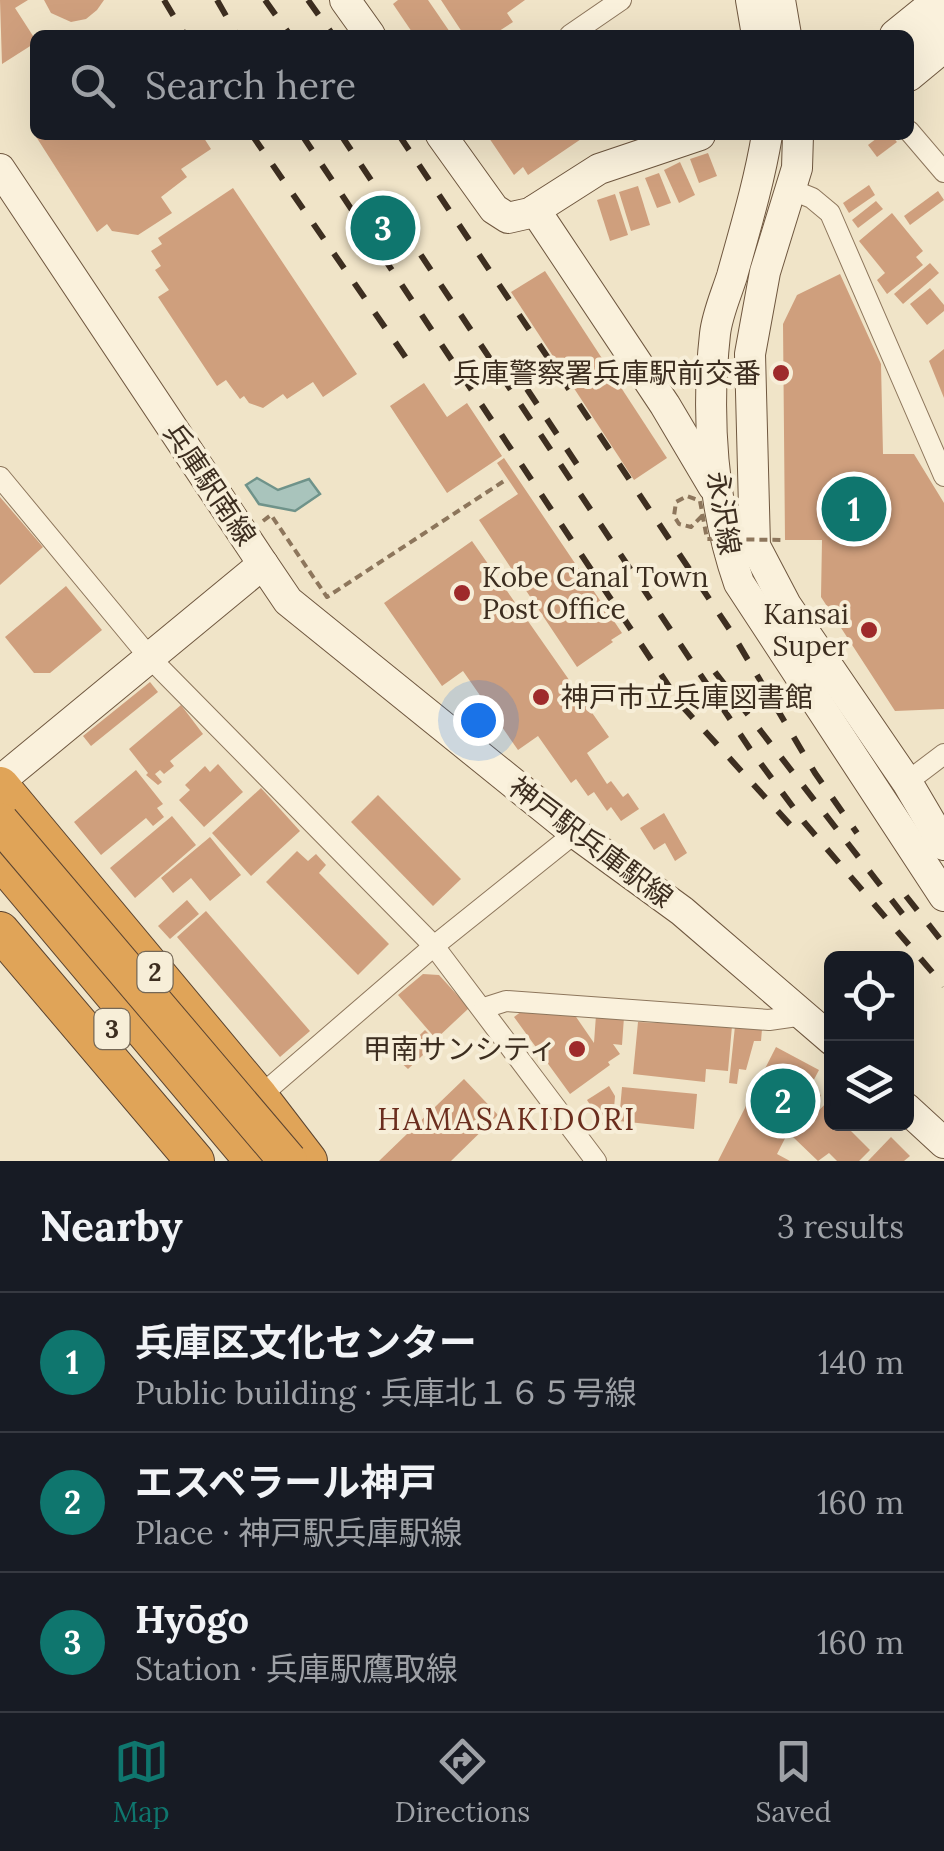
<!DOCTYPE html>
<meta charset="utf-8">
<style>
:root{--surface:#171b24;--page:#20242c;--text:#f1f3f6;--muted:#9ea1a6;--line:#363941;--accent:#0f766e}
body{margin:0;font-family:Lora,"Noto Sans JP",serif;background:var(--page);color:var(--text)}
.controls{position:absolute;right:30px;bottom:30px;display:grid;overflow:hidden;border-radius:15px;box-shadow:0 10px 40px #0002}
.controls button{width:90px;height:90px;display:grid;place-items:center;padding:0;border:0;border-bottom:2px solid var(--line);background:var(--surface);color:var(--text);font:50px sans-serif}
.you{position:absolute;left:478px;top:720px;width:35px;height:35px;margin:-25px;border:8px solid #fff;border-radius:50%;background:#1a73e8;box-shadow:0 0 0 15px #1a73e833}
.badge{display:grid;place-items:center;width:65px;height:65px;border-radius:50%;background:var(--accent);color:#fff;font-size:32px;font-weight:700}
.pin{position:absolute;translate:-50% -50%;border:5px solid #fff;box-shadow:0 2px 10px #0006}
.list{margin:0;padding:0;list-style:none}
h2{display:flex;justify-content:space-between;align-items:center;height:130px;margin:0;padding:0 40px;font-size:42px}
h2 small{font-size:32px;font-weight:400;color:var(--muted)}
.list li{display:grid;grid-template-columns:65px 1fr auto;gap:30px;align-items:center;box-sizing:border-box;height:140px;padding:0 40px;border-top:2px solid var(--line)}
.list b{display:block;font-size:38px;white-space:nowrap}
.list p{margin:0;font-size:32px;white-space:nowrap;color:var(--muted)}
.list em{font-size:32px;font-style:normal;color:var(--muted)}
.icon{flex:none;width:55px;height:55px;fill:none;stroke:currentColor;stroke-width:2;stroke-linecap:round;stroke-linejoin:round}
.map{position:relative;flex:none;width:944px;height:1161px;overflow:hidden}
.search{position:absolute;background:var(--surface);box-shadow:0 10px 40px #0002;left:30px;right:30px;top:30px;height:110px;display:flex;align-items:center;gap:25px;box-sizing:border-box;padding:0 35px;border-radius:15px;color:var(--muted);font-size:38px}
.sheet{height:550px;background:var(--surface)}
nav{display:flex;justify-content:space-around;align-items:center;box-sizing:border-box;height:140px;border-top:2px solid var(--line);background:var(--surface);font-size:28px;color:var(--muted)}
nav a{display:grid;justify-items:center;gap:5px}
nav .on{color:var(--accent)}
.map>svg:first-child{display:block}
</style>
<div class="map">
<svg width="944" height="1161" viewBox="0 0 944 1161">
<rect width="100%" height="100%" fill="#f0e4c8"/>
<polygon fill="#a9c4bc" stroke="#6f938a" stroke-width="2.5" points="257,478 278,490 309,479 320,494 295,511 259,504 246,485"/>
<g fill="#cf9f7d">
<polygon points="0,0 28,0 15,8 35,39 35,43 2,64"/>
<polygon points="44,0 104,0 97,10 86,19 71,22 51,13"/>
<polygon points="398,0 428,0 452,35 414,35 393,4"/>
<polygon points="441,0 525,0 507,13 513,22 493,35 464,35"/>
<polygon points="35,135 202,135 211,149 181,169 187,177 161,197 172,213 138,235 112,231 107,224 97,232"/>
<polygon points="487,135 587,135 528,175 523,167 514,175"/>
<polygon points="881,135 891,135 897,142 877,157 868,145"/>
<polygon points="708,153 717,176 699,183 690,159"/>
<polygon points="680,162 695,195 679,203 664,170"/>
<polygon points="659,173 671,203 657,208 645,178"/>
<polygon points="869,185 875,195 849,213 843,203"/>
<polygon points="638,186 650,225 631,231 619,192"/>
<polygon points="233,188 357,374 323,397 313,382 287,399 283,394 263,408 249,403 244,396 240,399 226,380 217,386 158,297 169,290 155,270 161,266 151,251 162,244 158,238"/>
<polygon points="938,191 944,200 910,225 904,216"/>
<polygon points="615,194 628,235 610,241 597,200"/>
<polygon points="876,201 883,209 858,228 852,220"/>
<polygon points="892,213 923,251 916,257 923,265 887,294 877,280 885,273 859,241"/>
<polygon points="930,263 939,273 903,304 894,294"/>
<polygon points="545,271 667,458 634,480 511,292"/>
<polygon points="840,274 881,364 883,454 914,454 944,503 944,709 895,711 821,597 822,540 785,540 783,324 797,295"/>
<polygon points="930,288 944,305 944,311 927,325 910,304"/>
<polygon points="944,349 944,398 929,361"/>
<polygon points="424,383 447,417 467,403 502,456 447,493 390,406"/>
<polygon points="504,458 622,633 611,640 613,642 577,667 479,520 518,494 497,463"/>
<polygon points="0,497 43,547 0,585"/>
<polygon points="472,541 609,737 587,753 607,784 611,781 623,797 628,793 639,809 621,821 611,807 607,811 594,792 588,796 576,779 571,783 538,736 518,750 463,671 442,686 384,603"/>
<polygon points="66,586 102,630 50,673 34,673 5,637"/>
<polygon points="150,682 158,692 91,746 83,736"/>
<polygon points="181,705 203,734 170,761 174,766 164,774 160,770 155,774 162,782 158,785 146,775 148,773 129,749"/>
<polygon points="218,764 243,792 204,827 179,800 190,790 185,785 205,766 210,772"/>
<polygon points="136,770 163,804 157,808 164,817 153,826 146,818 101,855 74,822"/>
<polygon points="261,788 300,831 251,876 212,833"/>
<polygon points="378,795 461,879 433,906 351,822"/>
<polygon points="664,813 687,853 675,861 665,843 654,850 640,828"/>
<polygon points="172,816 196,845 135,898 110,868"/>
<polygon points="210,837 241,875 210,901 191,878 173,893 161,878"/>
<polygon points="297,851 308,861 316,854 326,865 319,873 389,944 358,975 266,882"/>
<polygon points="187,900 199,914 170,939 158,926"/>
<polygon points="206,911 310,1031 280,1057 177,937"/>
<polygon points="423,974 439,975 469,1008 436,1039 398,995"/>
<polygon points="522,1011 563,1012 566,1016 572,1011 594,1043 596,1015 624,1017 622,1045 613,1044 620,1054 608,1062 610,1065 570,1094 514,1017"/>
<polygon points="638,1022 732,1026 728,1071 706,1069 705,1082 633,1074"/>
<polygon points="735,1026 762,1029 761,1041 754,1041 746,1070 739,1069 737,1084 729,1083"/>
<polygon points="425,1030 437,1042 408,1069 396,1058"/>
<polygon points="776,1047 819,1070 809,1089 821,1095 812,1113 801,1107 777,1154 790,1161 718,1161"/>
<polygon points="464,1079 498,1115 451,1161 379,1161"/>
<polygon points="609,1086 615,1096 613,1122 605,1128 587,1100"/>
<polygon points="622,1087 697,1094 694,1129 619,1121"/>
<polygon points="832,1097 832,1124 858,1124 851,1131 870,1150 859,1161 837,1161 829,1153 818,1161 793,1137"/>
<polygon points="891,1137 910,1156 904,1161 868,1161"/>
</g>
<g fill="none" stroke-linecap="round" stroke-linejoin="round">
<g stroke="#8d765c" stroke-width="22">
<g id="street">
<polyline points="570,35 621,0"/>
<polyline points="909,49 944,21"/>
<polyline points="909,131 944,172"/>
<polyline points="790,189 812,198 830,213 944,476"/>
<polyline points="0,477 150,658 434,946 596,1161"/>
<polyline points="907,782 944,754"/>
<polyline points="484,1008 506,1001 769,1020 804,1015"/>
<polyline points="259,1097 434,946 575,833"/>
</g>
</g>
<g stroke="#6f573f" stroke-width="32">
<g id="secondary">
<polyline points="345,0 370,35"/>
<polyline points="751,0 757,35"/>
<polyline points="780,0 786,35"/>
<polyline points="895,35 938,0"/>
<polyline points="909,76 944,47"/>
<polyline points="441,135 494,209 508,218 530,213 599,169 700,135"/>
<path d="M767,135C759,183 745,229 732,276C726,295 717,315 715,334C706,415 712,506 739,583L944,896"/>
<polyline points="798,135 797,168 765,272 750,354 755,546 786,605 907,782 944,845"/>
<polyline points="0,169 263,564 0,781"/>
<polyline points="535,210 665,405 713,486"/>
<polyline points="263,564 288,601 575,833 682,911 832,1040"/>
<polyline points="906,1108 944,1143"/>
</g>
</g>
<g stroke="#5b4430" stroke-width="40">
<g id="highway">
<polyline points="0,786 259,1097 308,1161"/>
<polyline points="0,859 254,1161"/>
<polyline points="0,931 195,1161"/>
</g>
</g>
<polyline stroke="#8d765c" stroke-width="4" stroke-dasharray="8 5" stroke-linecap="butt" points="263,521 271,515 327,597 507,479"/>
<use href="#street" stroke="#faf1dc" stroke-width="20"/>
<use href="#secondary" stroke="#faf1dc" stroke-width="30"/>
<use href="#highway" stroke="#e0a458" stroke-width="38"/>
<g stroke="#3d2e20" stroke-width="6" stroke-dasharray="18 18" stroke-linecap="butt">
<polyline points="164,0 185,35"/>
<polyline points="217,0 237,35"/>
<polyline points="265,0 290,35"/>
<polyline points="308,0 333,35"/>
<polyline points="252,135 413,368"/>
<polyline points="302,135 682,706 794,829"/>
<polyline points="341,135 750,749 804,822 944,986"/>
<polyline points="399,135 732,633 815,773 857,833"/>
<polyline points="527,389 582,472"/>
<polyline points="715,672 908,921"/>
<polyline points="906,896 944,944"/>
</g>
<g stroke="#5b4430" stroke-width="40" stroke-linecap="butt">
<polyline id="highway-bridge" points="0,822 288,1161"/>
</g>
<polyline stroke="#8d765c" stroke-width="4" stroke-dasharray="8 5" stroke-linecap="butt" points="702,516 691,527 679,524 674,516 676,502 687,496 700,501 707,539 785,540"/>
<use href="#highway-bridge" stroke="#e0a458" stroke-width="38"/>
</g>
<g fill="#9e2a2b" stroke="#f7eed8" stroke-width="4">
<circle cx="781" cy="373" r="10"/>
<circle cx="462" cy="593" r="10"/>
<circle cx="869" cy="630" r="10"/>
<circle cx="541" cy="697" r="10"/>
<circle cx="577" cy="1049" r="10"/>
</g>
<g text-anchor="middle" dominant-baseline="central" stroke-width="8" stroke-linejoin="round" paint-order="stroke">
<g fill="#f7eed8" stroke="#756857" stroke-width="2.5">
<rect x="137.5" y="952" width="35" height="40" rx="8"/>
<rect x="94.5" y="1009" width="35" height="40" rx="8"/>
</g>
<g font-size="25" font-weight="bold" fill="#3d2e20">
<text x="155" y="972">2</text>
<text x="112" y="1029">3</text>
</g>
<g font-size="28" fill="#3d2e20" stroke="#f7eed8" text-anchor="end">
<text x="761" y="373">兵庫警察署兵庫駅前交番</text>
<text x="482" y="577" text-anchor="start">Kobe Canal Town<tspan x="482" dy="32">Post Office</tspan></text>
<text x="849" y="614">Kansai<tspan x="849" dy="32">Super</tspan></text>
<text x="561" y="697" text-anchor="start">神戸市立兵庫図書館</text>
<text x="557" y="1049">甲南サンシティ</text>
</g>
<g font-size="28" fill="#3d2e20" stroke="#f7eed8">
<text transform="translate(210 484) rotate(56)">兵庫駅南線</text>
<text transform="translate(724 513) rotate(81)">永沢線</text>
<text transform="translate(591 842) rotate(37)">神戸駅兵庫駅線</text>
</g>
<g font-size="30" letter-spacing="2.5" fill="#6b2e1e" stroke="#f7eed8">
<text x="507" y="1119">HAMASAKIDORI</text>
</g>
</g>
</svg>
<div class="controls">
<button><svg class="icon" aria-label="locate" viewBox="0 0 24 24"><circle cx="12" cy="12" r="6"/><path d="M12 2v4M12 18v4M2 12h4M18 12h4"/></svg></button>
<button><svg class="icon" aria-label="layers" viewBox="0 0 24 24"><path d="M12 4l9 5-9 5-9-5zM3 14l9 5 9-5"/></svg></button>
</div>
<div class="you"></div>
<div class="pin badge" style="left:854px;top:509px">1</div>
<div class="pin badge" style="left:783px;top:1101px">2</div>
<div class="pin badge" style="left:383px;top:228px">3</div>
<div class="search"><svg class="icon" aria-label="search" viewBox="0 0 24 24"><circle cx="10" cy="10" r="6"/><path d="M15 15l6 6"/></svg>Search here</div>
</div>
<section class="sheet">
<h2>Nearby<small>3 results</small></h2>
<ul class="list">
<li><span class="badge">1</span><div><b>兵庫区文化センター</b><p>Public building · 兵庫北１６５号線</p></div><em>140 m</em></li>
<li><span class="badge">2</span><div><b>エスペラール神戸</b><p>Place · 神戸駅兵庫駅線</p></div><em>160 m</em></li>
<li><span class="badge">3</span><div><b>Hyōgo</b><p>Station · 兵庫駅鷹取線</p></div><em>160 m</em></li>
</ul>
</section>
<nav>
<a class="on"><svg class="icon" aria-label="map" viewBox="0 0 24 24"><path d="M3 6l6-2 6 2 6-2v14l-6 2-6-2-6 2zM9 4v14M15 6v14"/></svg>Map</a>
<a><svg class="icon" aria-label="directions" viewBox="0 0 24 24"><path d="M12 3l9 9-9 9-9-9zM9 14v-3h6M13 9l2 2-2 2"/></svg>Directions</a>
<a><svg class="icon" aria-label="saved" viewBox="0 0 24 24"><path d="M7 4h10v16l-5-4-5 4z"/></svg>Saved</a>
</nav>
